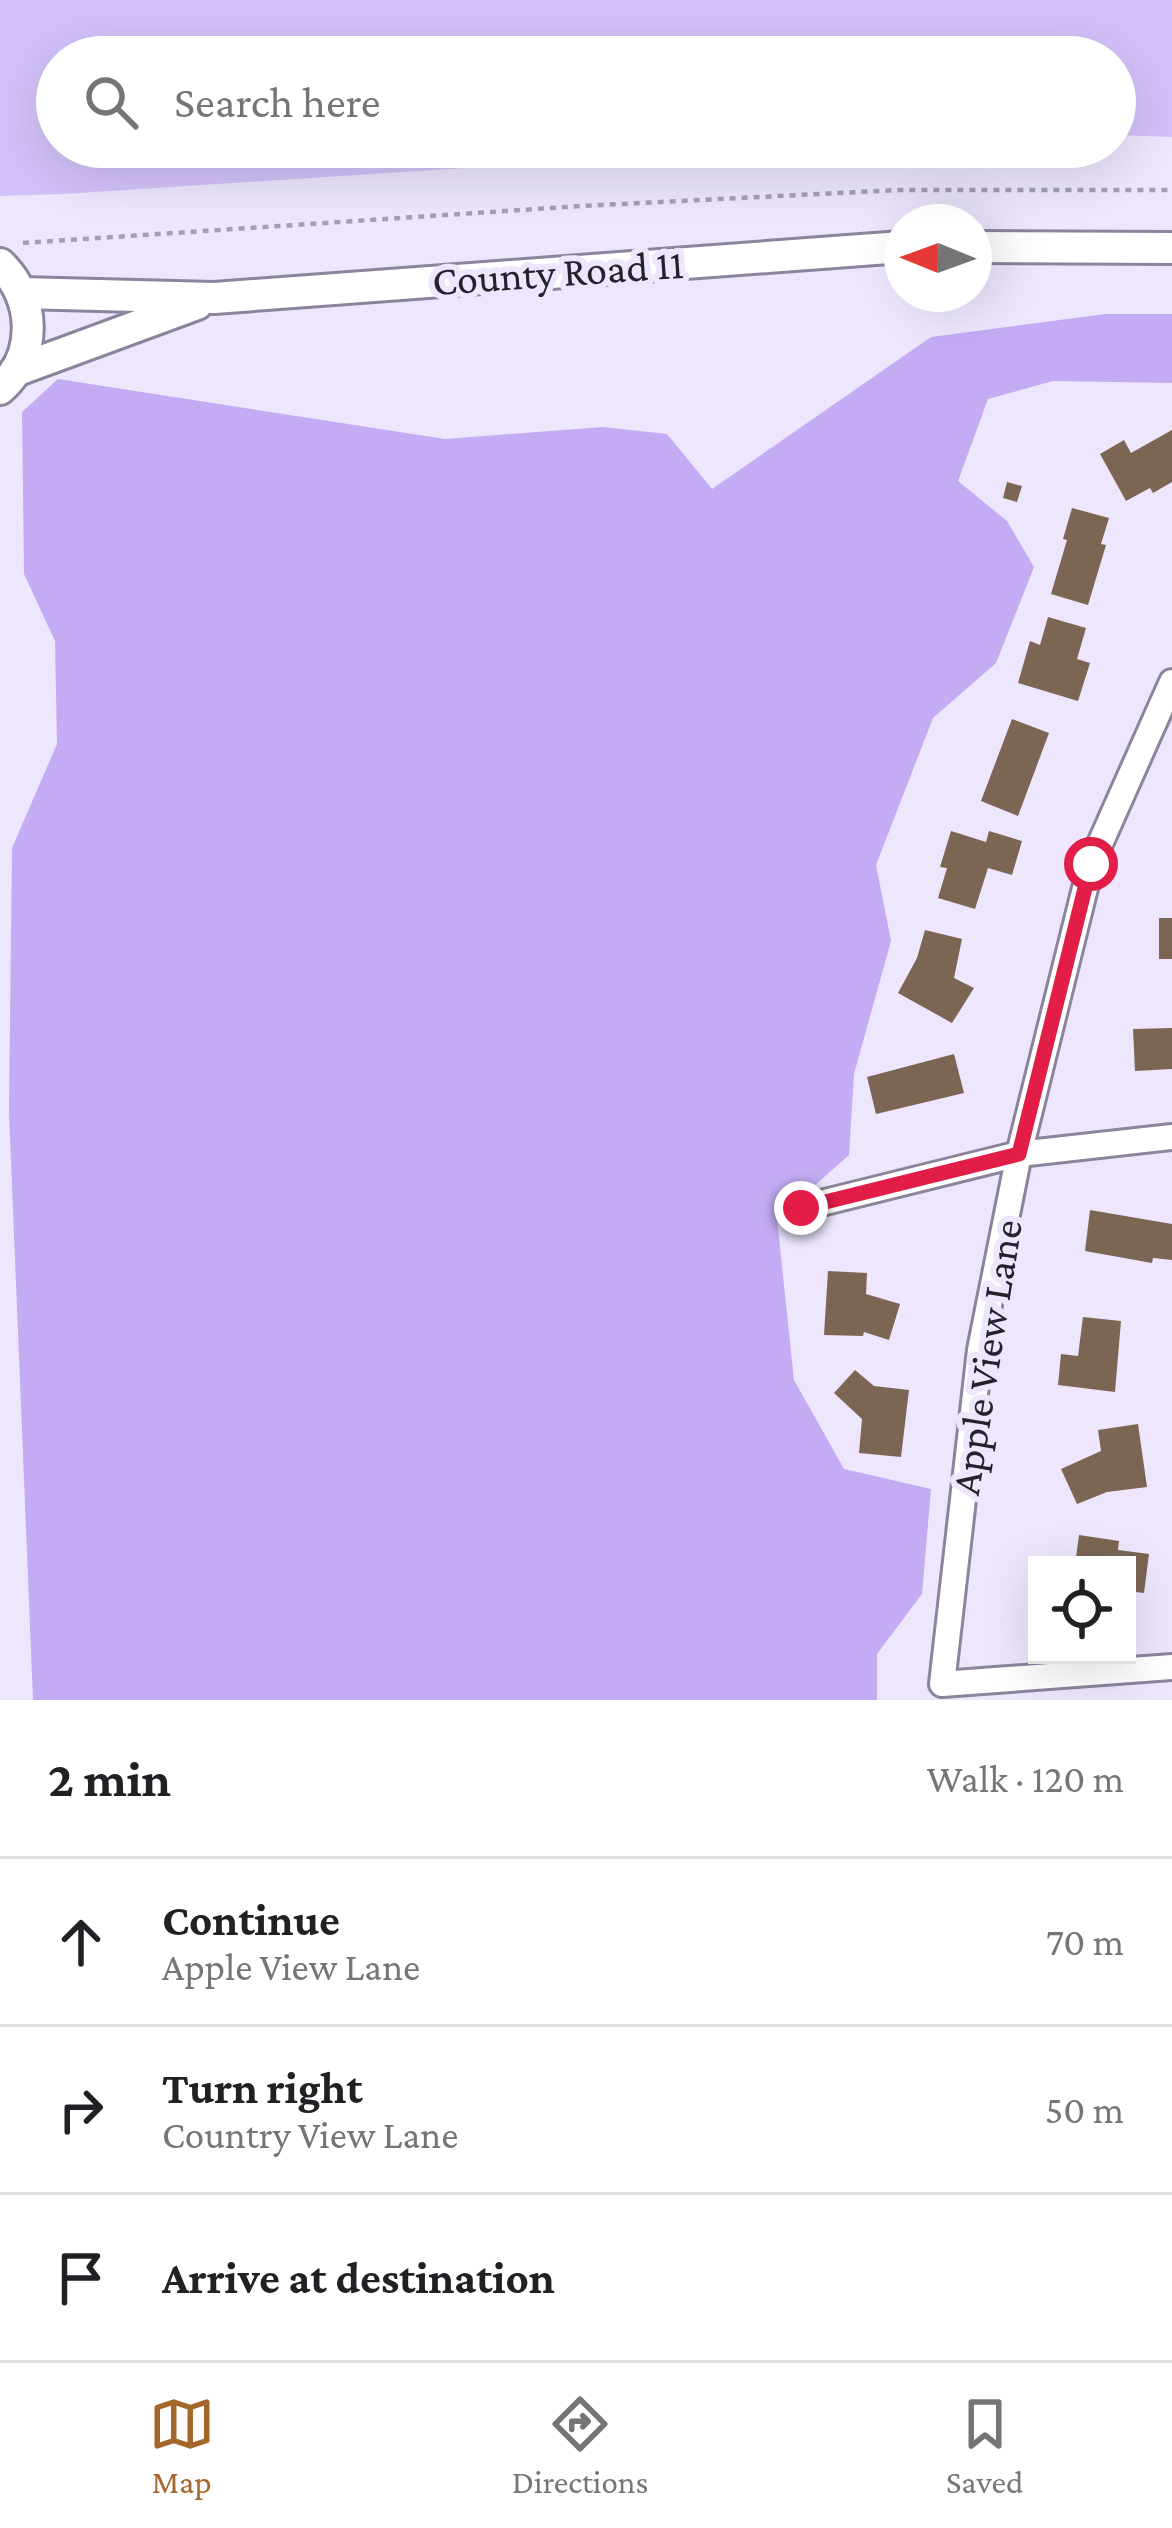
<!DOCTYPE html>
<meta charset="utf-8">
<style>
:root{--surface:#fff;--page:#f6f6f6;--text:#202124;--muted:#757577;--line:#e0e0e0;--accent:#a4672b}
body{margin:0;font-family:"Crimson Pro",serif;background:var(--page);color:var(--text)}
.controls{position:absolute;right:36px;bottom:36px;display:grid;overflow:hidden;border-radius:0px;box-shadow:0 12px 48px #0002}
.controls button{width:108px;height:108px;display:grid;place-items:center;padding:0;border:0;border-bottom:3px solid var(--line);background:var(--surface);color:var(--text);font:60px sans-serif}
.compass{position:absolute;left:884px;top:204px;width:108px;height:108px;border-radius:50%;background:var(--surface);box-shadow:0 12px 48px #0002;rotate:271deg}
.stop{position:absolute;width:36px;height:36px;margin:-27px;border:9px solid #e11d48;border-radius:50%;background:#fff}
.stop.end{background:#e11d48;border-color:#fff;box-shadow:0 3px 12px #0008}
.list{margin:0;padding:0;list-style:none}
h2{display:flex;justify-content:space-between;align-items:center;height:156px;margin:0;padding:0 48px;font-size:51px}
h2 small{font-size:39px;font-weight:400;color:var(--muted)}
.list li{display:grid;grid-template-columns:78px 1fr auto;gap:36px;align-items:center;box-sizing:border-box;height:168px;padding:0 48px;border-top:3px solid var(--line)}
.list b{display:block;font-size:45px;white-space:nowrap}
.list p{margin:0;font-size:39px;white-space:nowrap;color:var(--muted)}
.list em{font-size:39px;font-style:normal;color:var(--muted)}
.icon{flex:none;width:66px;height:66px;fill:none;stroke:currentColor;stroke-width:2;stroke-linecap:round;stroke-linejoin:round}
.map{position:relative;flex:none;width:1172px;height:1700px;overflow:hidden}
.search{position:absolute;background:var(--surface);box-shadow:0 12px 48px #0002;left:36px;right:36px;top:36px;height:132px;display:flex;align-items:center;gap:30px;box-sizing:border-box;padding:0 42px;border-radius:66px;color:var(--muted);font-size:45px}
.sheet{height:660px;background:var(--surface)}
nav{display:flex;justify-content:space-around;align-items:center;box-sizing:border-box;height:168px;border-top:3px solid var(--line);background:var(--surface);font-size:33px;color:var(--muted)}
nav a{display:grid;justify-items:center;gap:6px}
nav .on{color:var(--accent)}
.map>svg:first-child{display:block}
</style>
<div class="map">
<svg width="1172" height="1700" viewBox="0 0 1172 1700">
<rect width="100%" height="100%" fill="#ede6fd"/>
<polygon fill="#d3c2fa" points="0,0 1172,0 1172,137 1115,135 1115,57 57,57 57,147 787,147 64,194 0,196"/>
<polygon fill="#c3acf3" points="1105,314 1172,314 1172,383 1053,381 988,399 958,481 1007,521 1034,567 996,663 933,718 876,865 891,941 854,1074 849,1155 777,1219 794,1380 844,1469 931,1489 922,1594 877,1654 877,1700 33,1700 9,1112 12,848 57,744 55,641 24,574 22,412 58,379 445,439 603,427 667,434 712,489 931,337"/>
<g fill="#7b6654">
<polygon points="1172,430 1172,482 1153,493 1150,488 1126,501 1100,454 1124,440 1131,453"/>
<polygon points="1007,482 1022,486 1017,502 1003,498"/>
<polygon points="1072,508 1109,518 1101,544 1106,545 1088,605 1051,594 1067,540 1063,539"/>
<polygon points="1048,617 1086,628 1077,659 1090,663 1078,701 1018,683 1030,641 1040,645"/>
<polygon points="1012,719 1049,733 1018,816 981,801"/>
<polygon points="951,831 986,842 989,831 1022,841 1012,875 988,868 975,909 938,898 947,868 940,867"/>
<rect x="1159" y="918" width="13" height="41"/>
<polygon points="925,930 962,939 954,978 974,988 952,1023 898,993 917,958"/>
<polygon points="1172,1028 1172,1069 1135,1071 1133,1029"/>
<polygon points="954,1054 964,1093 876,1114 867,1077"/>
<polygon points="1090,1210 1172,1224 1172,1260 1153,1258 1152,1263 1085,1251"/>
<polygon points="828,1271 867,1273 866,1294 900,1304 889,1340 864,1332 863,1336 824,1335"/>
<polygon points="1083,1317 1121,1321 1115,1392 1058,1385 1061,1354 1078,1356"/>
<polygon points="855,1370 874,1386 909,1390 901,1457 859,1453 862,1419 834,1393"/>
<polygon points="1138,1424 1147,1487 1107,1492 1077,1504 1061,1469 1101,1451 1098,1430"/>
<polygon points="1079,1535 1119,1541 1118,1550 1149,1554 1144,1593 1127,1591 1127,1565 1075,1565"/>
</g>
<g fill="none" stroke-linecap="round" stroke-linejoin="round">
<g stroke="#8b849d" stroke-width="30">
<g id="minor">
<polyline points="1172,682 1091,864 1019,1154 980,1350 942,1684 1172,1667"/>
<polyline points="801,1208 1019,1154 1172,1137"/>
</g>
</g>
<g stroke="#8b849d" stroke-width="36">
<g id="tertiary">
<polyline points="974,247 1172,248"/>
<path d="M0,264C36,298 38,356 0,389"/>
<polyline points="21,293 214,298 902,247"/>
<polyline points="15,371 197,304"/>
</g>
</g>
<polyline stroke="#a49fb2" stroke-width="4.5" stroke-dasharray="6 6" stroke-linecap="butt" points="23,243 581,206 898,190 1172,190"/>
<use href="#minor" stroke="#fff" stroke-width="24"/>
<use href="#tertiary" stroke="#fff" stroke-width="30"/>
</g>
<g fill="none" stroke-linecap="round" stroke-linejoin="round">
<polyline stroke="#e11d48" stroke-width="15" points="801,1208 1019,1154 1091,864"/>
</g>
<g text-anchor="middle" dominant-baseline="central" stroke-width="12" stroke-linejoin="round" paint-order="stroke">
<g font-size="42" fill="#24212c" stroke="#ede6fd">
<text transform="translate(558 272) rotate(-4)">County Road 11</text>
<text transform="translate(986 1357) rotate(-81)">Apple View Lane</text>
</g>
</g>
</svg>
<div class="controls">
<button><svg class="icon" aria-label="locate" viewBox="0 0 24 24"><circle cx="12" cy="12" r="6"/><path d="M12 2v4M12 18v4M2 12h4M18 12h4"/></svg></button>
</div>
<svg class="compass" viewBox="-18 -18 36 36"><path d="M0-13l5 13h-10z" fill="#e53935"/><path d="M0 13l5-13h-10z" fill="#757577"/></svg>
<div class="stop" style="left:1091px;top:864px"></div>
<div class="stop end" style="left:801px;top:1208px"></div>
<div class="search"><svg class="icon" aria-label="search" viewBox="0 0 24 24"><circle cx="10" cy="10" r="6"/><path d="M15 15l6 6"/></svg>Search here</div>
</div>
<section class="sheet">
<h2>2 min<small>Walk · 120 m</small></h2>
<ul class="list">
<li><svg class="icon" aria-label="ahead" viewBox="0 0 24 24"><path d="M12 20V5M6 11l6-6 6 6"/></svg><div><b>Continue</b><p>Apple View Lane</p></div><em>70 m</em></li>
<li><svg class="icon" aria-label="right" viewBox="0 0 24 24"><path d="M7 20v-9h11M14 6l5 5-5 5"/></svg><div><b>Turn right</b><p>Country View Lane</p></div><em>50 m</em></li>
<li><svg class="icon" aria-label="arrive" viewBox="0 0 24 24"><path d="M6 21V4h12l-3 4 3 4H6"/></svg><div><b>Arrive at destination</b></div></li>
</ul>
</section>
<nav>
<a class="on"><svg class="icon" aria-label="map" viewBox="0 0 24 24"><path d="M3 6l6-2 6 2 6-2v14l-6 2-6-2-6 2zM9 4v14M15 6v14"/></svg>Map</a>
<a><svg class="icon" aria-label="directions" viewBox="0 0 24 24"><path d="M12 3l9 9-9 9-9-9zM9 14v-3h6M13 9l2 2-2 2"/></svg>Directions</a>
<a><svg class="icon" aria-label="saved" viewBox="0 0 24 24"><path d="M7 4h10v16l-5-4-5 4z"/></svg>Saved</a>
</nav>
